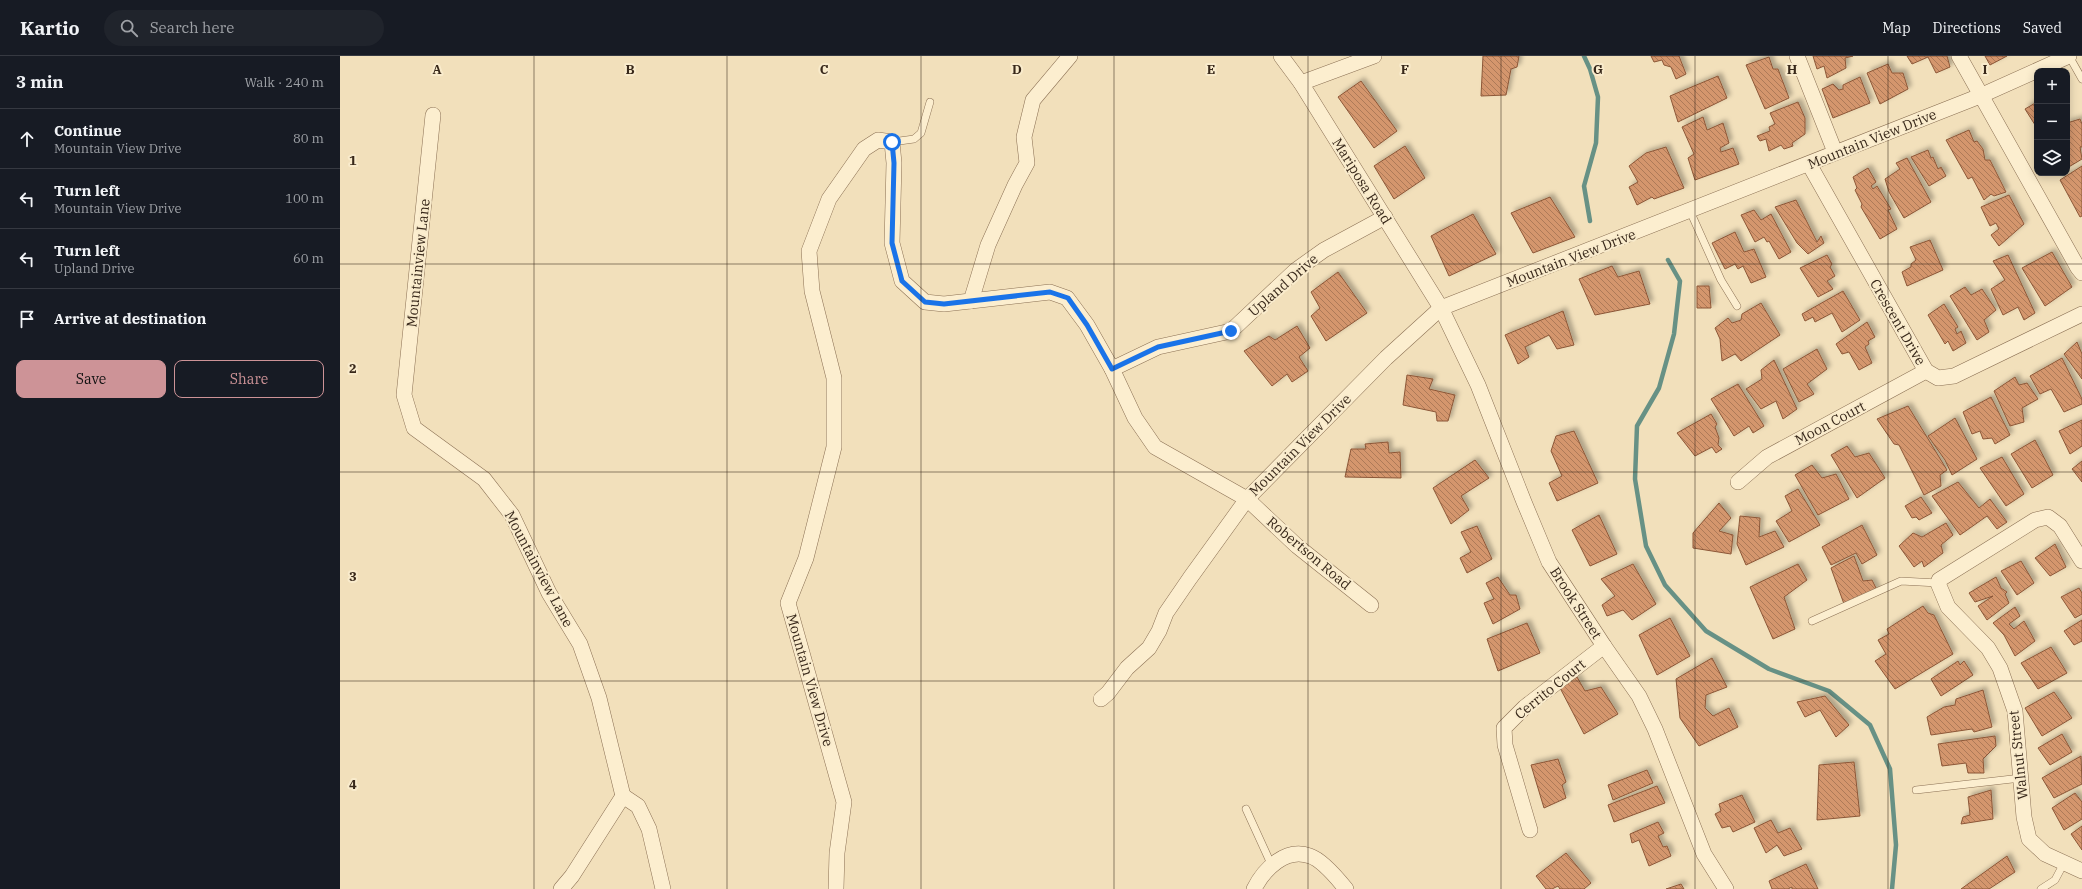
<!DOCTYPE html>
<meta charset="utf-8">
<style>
:root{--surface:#171b24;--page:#20242c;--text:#f1f3f6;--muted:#9ea1a6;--line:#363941;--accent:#cd9397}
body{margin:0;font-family:"IBM Plex Serif",serif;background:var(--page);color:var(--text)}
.controls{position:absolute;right:12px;top:12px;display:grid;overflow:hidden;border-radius:8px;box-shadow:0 2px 10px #0003}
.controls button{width:36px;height:36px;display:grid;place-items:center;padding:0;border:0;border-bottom:1px solid var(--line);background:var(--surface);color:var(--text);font:20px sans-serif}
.stop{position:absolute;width:12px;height:12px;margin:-9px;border:3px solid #1a73e8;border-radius:50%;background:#fff}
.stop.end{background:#1a73e8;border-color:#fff;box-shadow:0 1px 4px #0008}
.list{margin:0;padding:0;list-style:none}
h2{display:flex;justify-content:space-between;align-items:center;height:52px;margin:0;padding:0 16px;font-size:17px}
h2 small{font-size:13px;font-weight:400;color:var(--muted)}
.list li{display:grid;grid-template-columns:26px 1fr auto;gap:12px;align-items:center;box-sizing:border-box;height:60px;padding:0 16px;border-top:1px solid var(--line)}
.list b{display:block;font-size:15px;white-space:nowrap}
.list p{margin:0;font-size:13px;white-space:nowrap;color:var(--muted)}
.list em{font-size:13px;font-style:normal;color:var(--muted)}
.actions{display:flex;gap:8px;padding:12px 16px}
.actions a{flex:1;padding:9px 0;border:1px solid var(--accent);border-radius:8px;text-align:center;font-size:14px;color:var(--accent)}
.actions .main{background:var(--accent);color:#111}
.icon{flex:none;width:22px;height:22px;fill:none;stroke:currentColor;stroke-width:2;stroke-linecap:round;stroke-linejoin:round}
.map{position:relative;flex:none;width:1742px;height:833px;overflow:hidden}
header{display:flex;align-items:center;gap:24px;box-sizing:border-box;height:56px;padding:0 20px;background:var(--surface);border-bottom:1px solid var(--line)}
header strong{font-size:19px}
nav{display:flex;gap:22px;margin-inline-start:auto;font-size:14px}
.search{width:280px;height:36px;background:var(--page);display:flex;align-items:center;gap:10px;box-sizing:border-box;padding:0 14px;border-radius:22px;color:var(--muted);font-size:15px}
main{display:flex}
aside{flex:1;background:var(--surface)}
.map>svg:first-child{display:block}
</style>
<header>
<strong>Kartio</strong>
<div class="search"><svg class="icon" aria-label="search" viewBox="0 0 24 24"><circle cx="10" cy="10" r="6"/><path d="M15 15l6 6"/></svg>Search here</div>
<nav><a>Map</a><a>Directions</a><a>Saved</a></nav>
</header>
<main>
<aside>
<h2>3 min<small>Walk · 240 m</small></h2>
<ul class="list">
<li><svg class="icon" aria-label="ahead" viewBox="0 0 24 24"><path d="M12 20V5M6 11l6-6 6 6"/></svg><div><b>Continue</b><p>Mountain View Drive</p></div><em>80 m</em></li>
<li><svg class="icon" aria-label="left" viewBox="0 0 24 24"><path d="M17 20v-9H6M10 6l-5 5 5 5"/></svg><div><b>Turn left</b><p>Mountain View Drive</p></div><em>100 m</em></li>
<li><svg class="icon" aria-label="left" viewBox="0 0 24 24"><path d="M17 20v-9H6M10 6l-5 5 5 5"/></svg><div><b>Turn left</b><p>Upland Drive</p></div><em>60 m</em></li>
<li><svg class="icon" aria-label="arrive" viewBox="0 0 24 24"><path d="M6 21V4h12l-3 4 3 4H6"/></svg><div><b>Arrive at destination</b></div></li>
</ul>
<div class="actions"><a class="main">Save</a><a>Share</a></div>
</aside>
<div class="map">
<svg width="1742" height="833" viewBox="0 0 1742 833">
<defs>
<pattern id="building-back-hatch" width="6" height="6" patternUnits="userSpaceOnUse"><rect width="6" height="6" fill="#d4966d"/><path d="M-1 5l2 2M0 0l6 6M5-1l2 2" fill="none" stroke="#ad7a59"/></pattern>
<filter id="shadow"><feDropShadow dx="3.5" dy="-3.5" stdDeviation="2" flood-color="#0004"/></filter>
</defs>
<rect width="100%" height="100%" fill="#f2e0bb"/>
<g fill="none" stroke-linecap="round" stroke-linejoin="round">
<g stroke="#679185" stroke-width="4.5">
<polyline points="1244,0 1250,13 1258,41 1256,87 1244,130 1250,165"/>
<polyline points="1328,204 1340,225 1334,278 1319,332 1297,370 1295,423 1306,490 1325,529 1366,575 1429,613 1489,635 1530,669 1550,713 1556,789 1552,833"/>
</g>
</g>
<g fill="url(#building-back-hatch)" stroke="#8c5737" filter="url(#shadow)">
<polygon points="1143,0 1179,0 1177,11 1171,13 1166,39 1141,40"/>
<polygon points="1311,0 1339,0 1346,18 1336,23 1331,11 1324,9 1322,4 1314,6"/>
<polygon points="1473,0 1513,0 1505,2 1506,12 1487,22 1484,10 1477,13"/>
<polygon points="1567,0 1607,0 1610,11 1596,17 1588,1 1572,8"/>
<polygon points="1645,0 1667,0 1650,9"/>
<polygon points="1429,1 1433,13 1438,13 1449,42 1425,53 1406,9"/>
<polygon points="1548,8 1552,17 1563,17 1568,33 1540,48 1527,17"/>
<polygon points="1378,20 1387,42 1338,66 1330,40"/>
<polygon points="1520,21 1530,47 1493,62 1482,33 1493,28 1499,34 1503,33 1503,29"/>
<polygon points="1021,25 1057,75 1034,92 998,41"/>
<polygon points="1458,46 1465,62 1465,78 1452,87 1453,90 1444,93 1441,89 1429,95 1426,83 1420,85 1417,80 1430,75 1429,71 1435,68 1430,57"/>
<polygon points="1697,46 1697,72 1685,53"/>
<polygon points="1363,61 1367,74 1383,67 1389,87 1380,92 1381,96 1393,92 1399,108 1355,124 1348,102 1354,98 1342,71"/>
<polygon points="1740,63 1742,68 1742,91 1740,91 1742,103 1727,112 1727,67"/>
<polygon points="1629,74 1634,86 1637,85 1643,93 1645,104 1650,104 1666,136 1654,140 1651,138 1644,144 1632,121 1628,123 1606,84"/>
<polygon points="1065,90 1085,122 1054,143 1034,110"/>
<polygon points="1326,91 1344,132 1314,143 1312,141 1297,149 1289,131 1298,126 1289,110 1306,97"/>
<polygon points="1588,94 1591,102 1593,101 1598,113 1601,111 1606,120 1589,130 1571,101"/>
<polygon points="1567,102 1591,146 1564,162 1549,136 1545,123 1560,113 1556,107"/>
<polygon points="1742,110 1742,160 1740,161 1720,124"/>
<polygon points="1528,112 1536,126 1531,130 1533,133 1537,130 1551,153 1548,154 1557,173 1540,183 1521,151 1522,148 1515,134 1517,132 1513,121"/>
<polygon points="1669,139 1684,168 1659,190 1651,179 1659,173 1656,167 1650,170 1641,151"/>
<polygon points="1210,141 1235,181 1193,197 1171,157"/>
<polygon points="1456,144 1477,186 1481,180 1484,187 1468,198 1457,187 1435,151"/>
<polygon points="1414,154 1421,164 1431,158 1451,196 1439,203 1429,185 1427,186 1424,181 1415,186 1401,159"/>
<polygon points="1133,158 1156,198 1109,220 1091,180"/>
<polygon points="1395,176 1404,196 1414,193 1426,221 1411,227 1403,210 1398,213 1395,208 1385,213 1372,187"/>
<polygon points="1590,184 1603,214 1567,230 1562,216 1571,211 1571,208 1576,204 1570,191"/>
<polygon points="1712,196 1732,231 1705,250 1682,212"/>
<polygon points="1487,199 1492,208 1490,211 1495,220 1487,225 1493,233 1478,241 1460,212"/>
<polygon points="1668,199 1695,257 1684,264 1678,251 1663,259 1651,233 1665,224 1653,205"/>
<polygon points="1272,210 1278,221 1299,215 1310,248 1255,259 1239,223"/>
<polygon points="998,216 1027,257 986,285 971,260 980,252 971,236"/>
<polygon points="1357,230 1369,230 1371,252 1357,252"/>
<polygon points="1625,231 1631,239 1642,233 1656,254 1644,264 1649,276 1637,284 1610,240"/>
<polygon points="1503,235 1520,264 1502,276 1492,257 1475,266 1473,261 1465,265 1462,258"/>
<polygon points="1421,247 1440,279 1401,305 1395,298 1382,305 1380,283 1375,272 1388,262 1392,267 1401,264 1402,258"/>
<polygon points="1604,248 1618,271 1615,273 1617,278 1621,275 1626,287 1613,295 1608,285 1605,288 1588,259"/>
<polygon points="1223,255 1234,289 1217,293 1209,279 1185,291 1189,301 1178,308 1165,279"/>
<polygon points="1527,266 1535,281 1528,285 1529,288 1525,291 1532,307 1519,314 1509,296 1502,298 1496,288"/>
<polygon points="957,270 970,292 959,301 968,315 952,326 947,318 932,330 904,295 929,280 935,284"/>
<polygon points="1737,286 1742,298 1742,323 1724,298"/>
<polygon points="1477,293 1487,313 1467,328 1474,338 1459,346 1443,313"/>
<polygon points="1722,302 1742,343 1742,348 1724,356 1711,333 1700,338 1690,320"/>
<polygon points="1434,304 1457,353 1443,363 1436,345 1421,353 1406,333 1422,323 1421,314"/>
<polygon points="1067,319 1093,323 1089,333 1115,339 1108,365 1097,365 1096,356 1063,349"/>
<polygon points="1675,321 1679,329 1687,327 1698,343 1682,352 1684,366 1670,370 1654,335"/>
<polygon points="1398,328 1424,370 1413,377 1409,370 1394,380 1371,343"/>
<polygon points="1651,341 1670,379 1655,388 1652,382 1643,383 1640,375 1632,378 1623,356"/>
<polygon points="1568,350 1607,414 1600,419 1601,430 1584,439 1559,389 1554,388 1537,363"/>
<polygon points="1371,358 1377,368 1375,371 1379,382 1378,389 1382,393 1376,397 1372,391 1355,400 1337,377"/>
<polygon points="1615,362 1637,403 1612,419 1605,404 1588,380"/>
<polygon points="1742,364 1742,390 1730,398 1719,375"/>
<polygon points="1234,375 1258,427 1217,445 1209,427 1222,420 1211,395 1216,380"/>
<polygon points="1695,384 1713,419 1692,432 1671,398"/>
<polygon points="1048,386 1049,397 1060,396 1061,422 1005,421 1011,393 1026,393 1025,388"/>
<polygon points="1507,390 1515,401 1529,397 1545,422 1517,442 1491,399"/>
<polygon points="1662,401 1684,438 1666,450 1640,412"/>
<polygon points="1135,404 1149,422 1121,440 1129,454 1111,468 1093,432"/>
<polygon points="1742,405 1742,426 1732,413"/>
<polygon points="1472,409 1482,422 1496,418 1509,443 1478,459 1455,419"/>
<polygon points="1618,426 1639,452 1650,443 1667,466 1657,473 1647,460 1620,479 1592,440"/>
<polygon points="1458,433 1480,469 1449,486 1436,465 1452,455 1445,440"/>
<polygon points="1581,441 1592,457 1579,464 1576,461 1572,462 1565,450"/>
<polygon points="1379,447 1391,462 1379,475 1393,479 1391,498 1353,492 1353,477"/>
<polygon points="1259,459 1277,498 1250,510 1232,474"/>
<polygon points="1400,460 1420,462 1419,481 1435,475 1444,491 1406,509 1397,488"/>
<polygon points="1606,467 1613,479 1601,489 1603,497 1584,511 1582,505 1574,511 1559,490 1573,477 1582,481"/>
<polygon points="1522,469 1537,499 1522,508 1516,497 1491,509 1482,491"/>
<polygon points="1137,470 1152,503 1127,517 1120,502 1131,496 1121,476"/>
<polygon points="1715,488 1726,511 1710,520 1695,502"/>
<polygon points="1514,500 1523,525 1532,524 1538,536 1504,548 1491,512"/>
<polygon points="1681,505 1694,527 1677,539 1661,515"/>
<polygon points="1293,508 1316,548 1292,564 1283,554 1267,560 1262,549 1275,540 1261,523"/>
<polygon points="1458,508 1467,524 1444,541 1455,573 1433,583 1410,531"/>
<polygon points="1158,521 1170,539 1176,539 1180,553 1153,568 1144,547 1154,543 1146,527"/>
<polygon points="1656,521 1661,532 1667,536 1665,538 1669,547 1647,564 1638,550 1653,540 1635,546 1629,537"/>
<polygon points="1739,532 1742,537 1742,558 1735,562 1721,541"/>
<polygon points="1583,550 1588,557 1594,559 1613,598 1555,633 1535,605 1546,598 1538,584 1549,578 1547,573"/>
<polygon points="1675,551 1680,560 1669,568 1674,573 1684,565 1695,585 1675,600 1664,579 1653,567"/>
<polygon points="1330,562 1350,600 1317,619 1299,579"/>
<polygon points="1742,564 1742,585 1734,589 1724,575"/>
<polygon points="1187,567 1200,597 1158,615 1147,583"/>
<polygon points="1711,591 1727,617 1698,633 1681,607"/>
<polygon points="1372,602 1387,631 1366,639 1365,652 1373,660 1389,652 1398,671 1359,690 1340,662 1336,623"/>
<polygon points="1618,605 1620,609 1624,605 1633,619 1601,640 1591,623"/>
<polygon points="1237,621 1245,635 1261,631 1278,658 1244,678 1219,630"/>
<polygon points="1643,634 1652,671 1634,676 1632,673 1591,679 1587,661 1604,651 1615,649 1616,643"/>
<polygon points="1714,636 1732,662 1702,680 1685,652"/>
<polygon points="1485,640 1509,669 1496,681 1480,654 1465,661 1457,646"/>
<polygon points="1722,678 1732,696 1710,709 1698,692"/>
<polygon points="1655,680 1656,690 1643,703 1644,717 1628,717 1626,707 1602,710 1598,688"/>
<polygon points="1741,700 1742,728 1714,742 1702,722"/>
<polygon points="1218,703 1226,726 1222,729 1226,742 1204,752 1191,709"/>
<polygon points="1514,706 1520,760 1477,764 1479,709"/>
<polygon points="1307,714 1313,727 1273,744 1268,729"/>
<polygon points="1317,730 1325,747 1274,766 1268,749"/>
<polygon points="1651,734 1653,763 1621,768 1623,761 1630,759 1628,741"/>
<polygon points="1735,737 1742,746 1742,763 1724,774 1712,752"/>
<polygon points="1402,739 1415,766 1393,776 1390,770 1382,772 1375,758 1381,755 1379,748"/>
<polygon points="1431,764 1438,777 1450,772 1462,793 1444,800 1437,789 1426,797 1414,772"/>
<polygon points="1318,766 1324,777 1318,780 1323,791 1327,790 1331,800 1309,810 1299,784 1292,787 1290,778"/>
<polygon points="1742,770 1742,794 1731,778"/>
<polygon points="1226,797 1251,827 1244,833 1220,833 1218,830 1212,833 1206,833 1196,820"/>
<polygon points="1667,800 1675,816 1649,833 1621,833"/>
<polygon points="1466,808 1478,833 1452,833 1452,831 1448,833 1432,833 1429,825"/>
<polygon points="1341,828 1344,833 1326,833"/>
</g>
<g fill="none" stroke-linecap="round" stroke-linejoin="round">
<g stroke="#8b7054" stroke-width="8">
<g id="lane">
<polyline points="1729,0 1742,23"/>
<polyline points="552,86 574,83 581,77 590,46"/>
<polyline points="1350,155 1381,224 1397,250"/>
<polyline points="1472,565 1561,525 1598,527"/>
<polyline points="1576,734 1681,722"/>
<polyline points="906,753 932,810"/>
<polyline points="1701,833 1715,824 1724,807"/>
</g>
</g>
<g stroke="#8b7054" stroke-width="16">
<g id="street">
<polyline points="941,0 961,27 1101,252 1138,329 1184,446 1209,506 1264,590 1299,640 1315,673 1364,798 1386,833"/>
<polyline points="1457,0 1495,96"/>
<polyline points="1619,0 1738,212 1742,217"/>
<polyline points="961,27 1034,0"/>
<polyline points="93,59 64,339 74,372 144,423 172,459 209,537 240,588 259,642 283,740"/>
<polyline points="1469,108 1586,315 1598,322 1614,320 1742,258"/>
<polyline points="631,245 648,189 675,129 687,107 684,81 693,44 730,0"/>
<polyline points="772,313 818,291 891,275 956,214 984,194 1045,161"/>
<polyline points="1398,426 1427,401 1586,315"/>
<polyline points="1742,505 1720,470 1708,461 1695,464 1599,524 1598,527 1608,551 1648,592 1660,612 1675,655 1684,761 1689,783 1705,798 1742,815"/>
<polyline points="761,643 768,637 787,612 809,592 819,575 826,557 850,522 907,443 1046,302 1101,252 1640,40 1729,0"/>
<polyline points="283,740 298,750 309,773 323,833"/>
<polyline points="1190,774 1165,689 1164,672 1185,651 1264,590"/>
<polyline points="221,833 232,820 283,740"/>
<polyline points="496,833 497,797 504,746 448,547 466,502 494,391 494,322 472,235 469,195 489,143 524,93 538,84 552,86 554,107 552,187 562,225 585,246 604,248 710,236 727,242 747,269 772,313 795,362 815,391 907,443 957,490 1031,549"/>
<path d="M914,833C924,813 946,791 970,800C982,804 998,823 1006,833"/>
</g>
</g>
<use href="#lane" stroke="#fceecf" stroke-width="7"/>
<use href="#street" stroke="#fceecf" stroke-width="15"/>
</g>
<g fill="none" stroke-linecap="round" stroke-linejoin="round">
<polyline stroke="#1a73e8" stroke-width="5" points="552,86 554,107 552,187 562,225 585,246 604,248 710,236 728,242 747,269 772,313 818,291 891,275"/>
</g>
<path fill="none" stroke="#38281a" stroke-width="1" stroke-opacity="0.55" d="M194,0V833M387,0V833M581,0V833M774,0V833M968,0V833M1161,0V833M1355,0V833M1548,0V833M0,208H1742M0,416H1742M0,625H1742"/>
<g text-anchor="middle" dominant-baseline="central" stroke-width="4" stroke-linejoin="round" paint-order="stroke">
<g font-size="14" fill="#38281a" stroke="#f9ebcc">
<text transform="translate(1532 83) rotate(-22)">Mountain View Drive</text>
<text transform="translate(1022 125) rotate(58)">Mariposa Road</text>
<text transform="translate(1231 202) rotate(-21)">Mountain View Drive</text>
<text transform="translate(78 207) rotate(-84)">Mountainview Lane</text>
<text transform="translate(943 229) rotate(-41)">Upland Drive</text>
<text transform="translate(1558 266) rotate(60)">Crescent Drive</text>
<text transform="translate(1490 367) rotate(-28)">Moon Court</text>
<text transform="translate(960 389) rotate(-45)">Mountain View Drive</text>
<text transform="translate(969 497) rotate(40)">Robertson Road</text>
<text transform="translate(199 513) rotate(62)">Mountainview Lane</text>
<text transform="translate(1236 547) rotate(57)">Brook Street</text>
<text transform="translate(470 624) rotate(74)">Mountain View Drive</text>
<text transform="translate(1210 633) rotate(-39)">Cerrito Court</text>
<text transform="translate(1678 699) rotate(-96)">Walnut Street</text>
</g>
</g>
<g font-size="13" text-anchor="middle" font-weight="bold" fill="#38281a" stroke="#f9ebcc" stroke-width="4" stroke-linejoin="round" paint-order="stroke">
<text x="97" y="18">A</text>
<text x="290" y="18">B</text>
<text x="484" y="18">C</text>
<text x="677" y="18">D</text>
<text x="871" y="18">E</text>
<text x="1065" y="18">F</text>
<text x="1258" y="18">G</text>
<text x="1452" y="18">H</text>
<text x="1645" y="18">I</text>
<text x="13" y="109">1</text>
<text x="13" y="317">2</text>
<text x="13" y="525">3</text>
<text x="13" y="733">4</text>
</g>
</svg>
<div class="controls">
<button>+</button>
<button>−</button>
<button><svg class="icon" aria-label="layers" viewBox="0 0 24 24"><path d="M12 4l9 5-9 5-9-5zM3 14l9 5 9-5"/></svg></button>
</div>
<div class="stop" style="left:552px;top:86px"></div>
<div class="stop end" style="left:891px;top:275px"></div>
</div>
</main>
